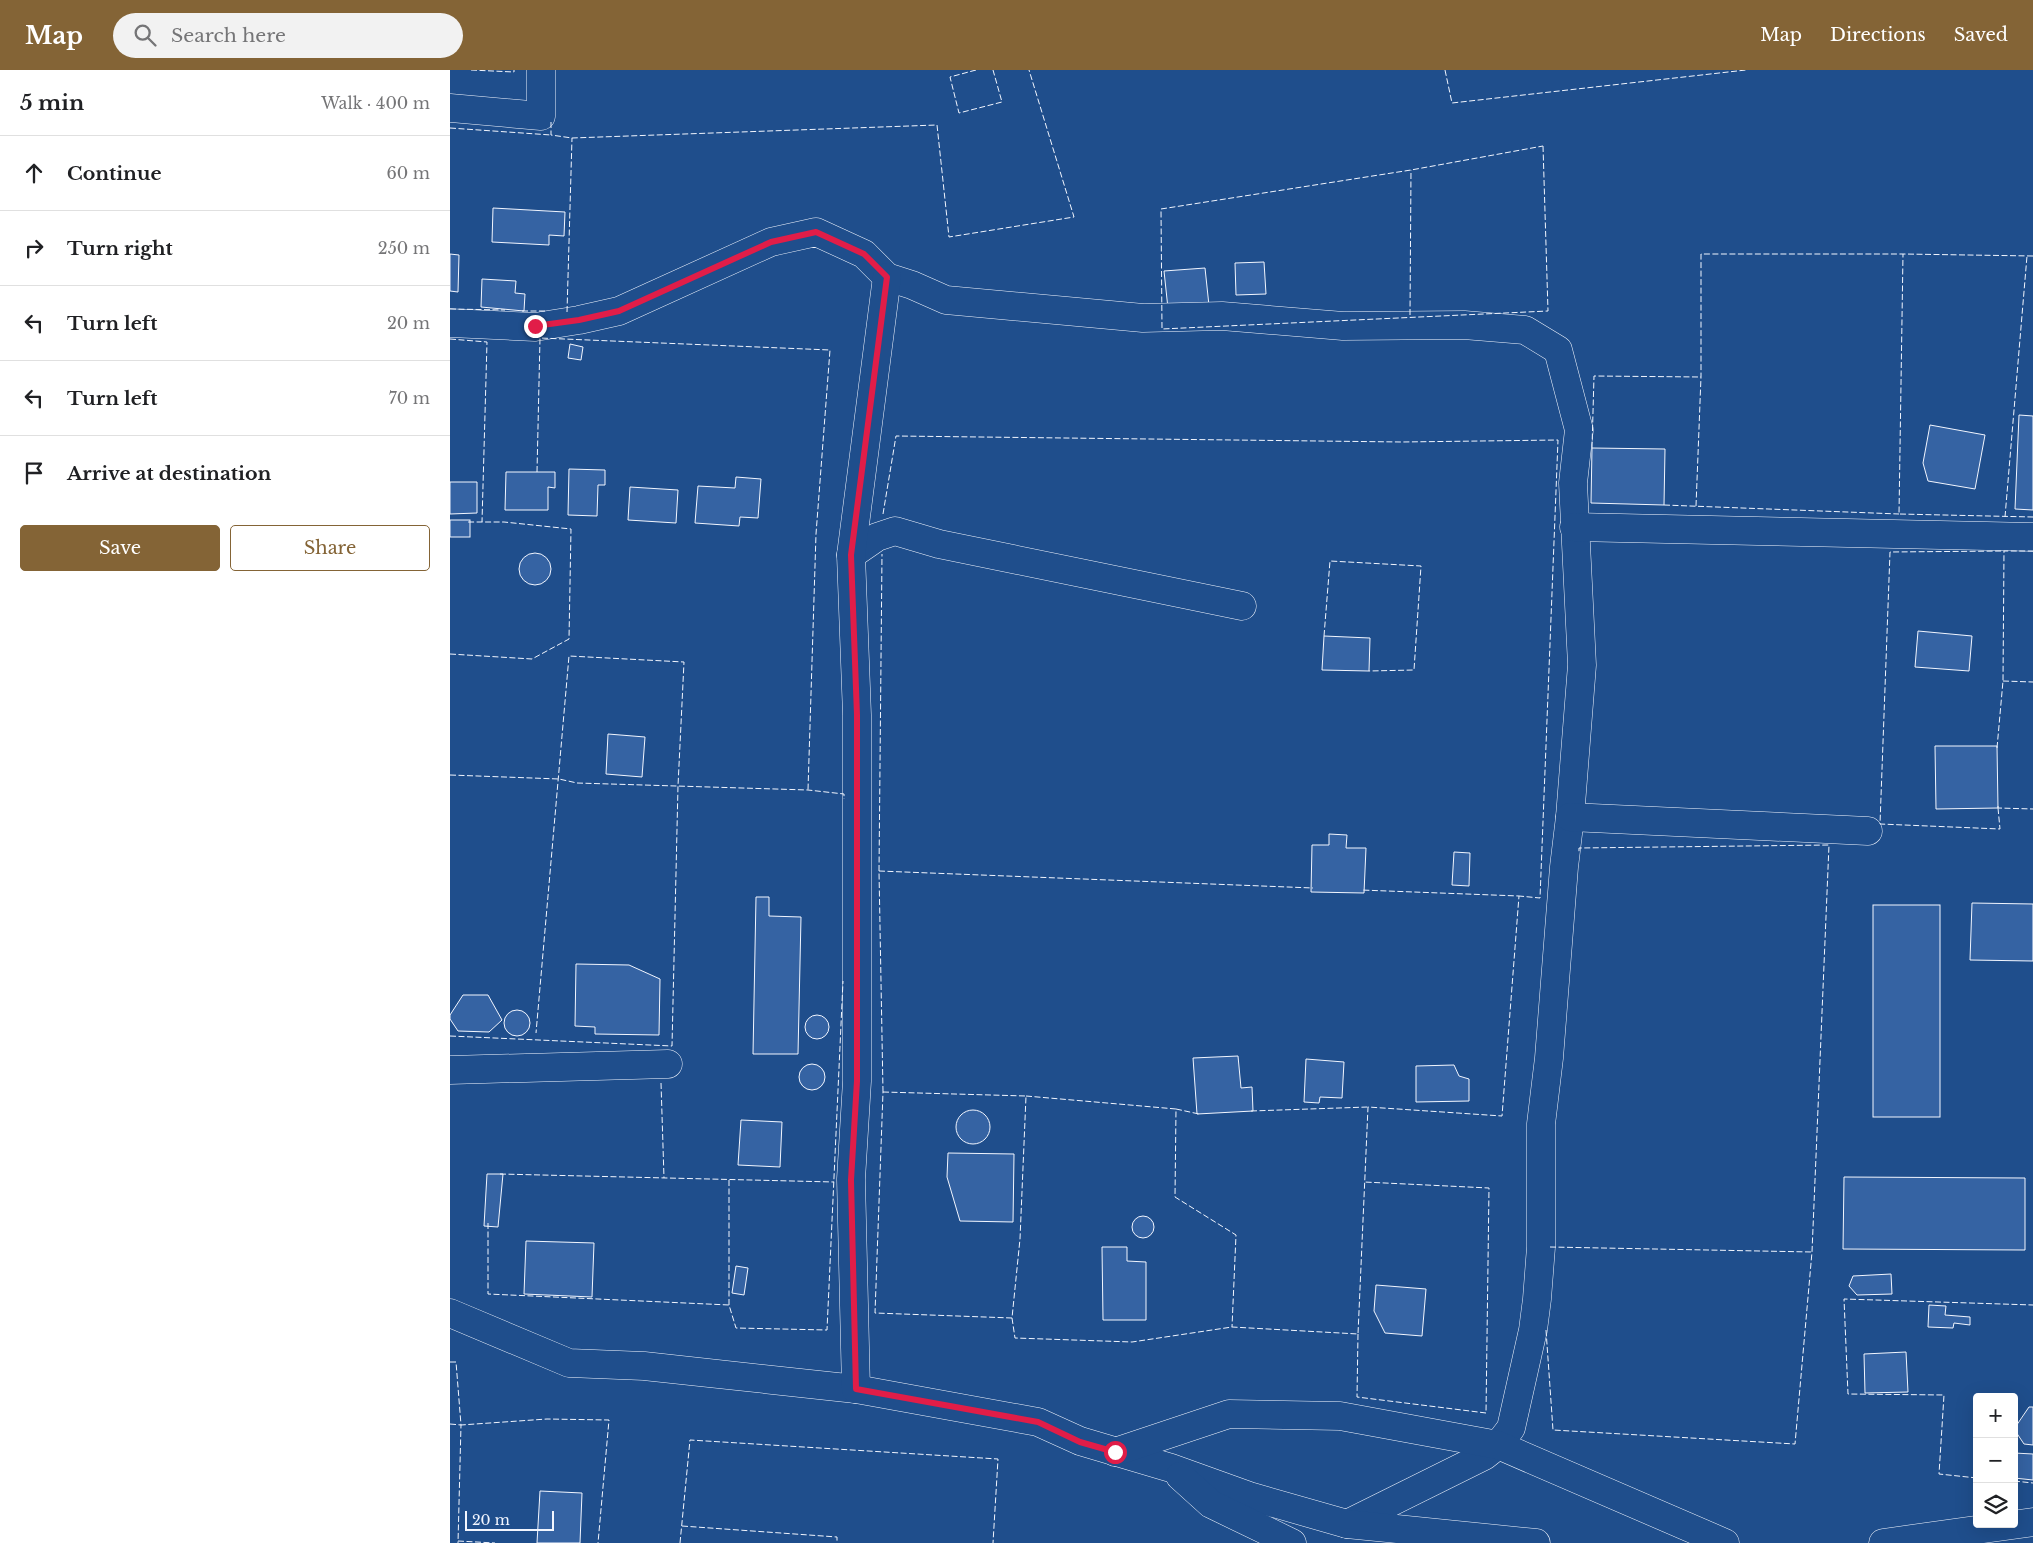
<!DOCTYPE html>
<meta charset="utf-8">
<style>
:root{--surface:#fff;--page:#f2f2f2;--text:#202124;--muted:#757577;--line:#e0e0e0;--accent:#846436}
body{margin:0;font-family:"Libre Baskerville",serif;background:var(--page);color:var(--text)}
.controls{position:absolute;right:15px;bottom:15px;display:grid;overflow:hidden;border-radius:5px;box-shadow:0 5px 20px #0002}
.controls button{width:45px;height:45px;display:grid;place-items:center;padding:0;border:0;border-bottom:1px solid var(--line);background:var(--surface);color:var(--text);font:25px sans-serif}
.scale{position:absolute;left:15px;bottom:12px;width:89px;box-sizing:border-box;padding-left:5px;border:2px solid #f2f6ff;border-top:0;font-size:14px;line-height:18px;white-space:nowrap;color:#f2f6ff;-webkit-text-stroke:4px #1f4e8c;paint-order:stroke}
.stop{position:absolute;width:15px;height:15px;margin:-11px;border:4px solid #e11d48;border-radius:50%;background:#fff}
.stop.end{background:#e11d48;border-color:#fff;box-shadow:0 1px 5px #0008}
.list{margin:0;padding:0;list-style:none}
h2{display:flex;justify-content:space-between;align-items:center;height:65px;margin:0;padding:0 20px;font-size:21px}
h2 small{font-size:16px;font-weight:400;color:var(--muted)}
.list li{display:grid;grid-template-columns:32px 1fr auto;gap:15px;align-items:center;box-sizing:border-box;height:75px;padding:0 20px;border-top:1px solid var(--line)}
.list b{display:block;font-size:19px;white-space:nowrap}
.list em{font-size:16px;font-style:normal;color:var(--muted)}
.actions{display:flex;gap:10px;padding:15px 20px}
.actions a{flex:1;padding:11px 0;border:1px solid var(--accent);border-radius:5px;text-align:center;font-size:18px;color:var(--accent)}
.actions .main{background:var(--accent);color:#fff}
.icon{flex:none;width:28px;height:28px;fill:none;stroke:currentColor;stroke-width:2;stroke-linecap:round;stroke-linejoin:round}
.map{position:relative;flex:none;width:1583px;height:1473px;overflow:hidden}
header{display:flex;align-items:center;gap:30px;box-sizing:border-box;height:70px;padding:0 25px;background:var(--accent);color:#fff}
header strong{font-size:24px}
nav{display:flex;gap:28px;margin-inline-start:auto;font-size:18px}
.search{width:350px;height:45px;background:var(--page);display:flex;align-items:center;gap:12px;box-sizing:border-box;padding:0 18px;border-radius:28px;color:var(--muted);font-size:19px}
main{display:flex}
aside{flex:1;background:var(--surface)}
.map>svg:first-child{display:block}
</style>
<header>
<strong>Map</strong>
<div class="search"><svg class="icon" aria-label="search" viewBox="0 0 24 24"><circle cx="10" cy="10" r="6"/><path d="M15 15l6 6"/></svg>Search here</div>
<nav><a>Map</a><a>Directions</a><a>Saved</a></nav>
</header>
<main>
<aside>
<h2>5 min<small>Walk · 400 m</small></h2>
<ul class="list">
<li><svg class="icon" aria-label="ahead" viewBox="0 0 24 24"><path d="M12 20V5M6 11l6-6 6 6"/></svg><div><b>Continue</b></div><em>60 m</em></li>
<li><svg class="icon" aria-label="right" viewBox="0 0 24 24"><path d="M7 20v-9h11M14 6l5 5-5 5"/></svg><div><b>Turn right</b></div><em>250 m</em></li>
<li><svg class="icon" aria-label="left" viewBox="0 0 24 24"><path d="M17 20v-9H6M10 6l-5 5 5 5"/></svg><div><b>Turn left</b></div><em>20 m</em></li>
<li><svg class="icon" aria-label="left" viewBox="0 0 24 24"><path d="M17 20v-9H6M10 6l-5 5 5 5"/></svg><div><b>Turn left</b></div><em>70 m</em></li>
<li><svg class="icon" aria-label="arrive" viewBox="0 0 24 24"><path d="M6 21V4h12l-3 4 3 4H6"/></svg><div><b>Arrive at destination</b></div></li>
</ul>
<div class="actions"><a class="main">Save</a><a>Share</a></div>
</aside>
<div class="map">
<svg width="1583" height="1473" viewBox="0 0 1583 1473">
<rect width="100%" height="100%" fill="#1f4e8c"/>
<g fill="#3563a3" stroke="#f2f6ff">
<polygon points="43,138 115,142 114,166 99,165 99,175 42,172"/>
<polygon points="0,184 9,185 8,222 0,221"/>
<polygon points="814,192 816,224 786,225 785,193"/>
<polygon points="755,198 760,245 719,248 714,201"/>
<polygon points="32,209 66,211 65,223 75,224 74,241 31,237"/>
<polygon points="120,274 133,277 131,290 118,288"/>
<polygon points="1569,345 1583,346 1583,440 1565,439"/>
<polygon points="1480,355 1535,365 1525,419 1478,411 1473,393"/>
<polygon points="1142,378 1215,379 1214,435 1141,433"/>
<polygon points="119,399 155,400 155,415 148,415 147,446 118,445"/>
<polygon points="56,402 105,402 105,418 98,417 98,440 55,440"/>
<polygon points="286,407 311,409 308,448 290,447 289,456 245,453 248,416 285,418"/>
<polygon points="0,412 27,412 27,443 0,444"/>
<polygon points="180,417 228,420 226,453 178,450"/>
<rect x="0" y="450" width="20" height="17"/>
<circle cx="85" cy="499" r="16"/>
<polygon points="1468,561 1522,566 1519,601 1465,597"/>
<polygon points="874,566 920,568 919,601 872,600"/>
<polygon points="158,664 195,667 192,707 156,704"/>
<polygon points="1485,676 1547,676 1548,738 1486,739"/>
<polygon points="879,764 897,765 896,778 916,778 914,823 861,822 862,775 879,775"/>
<polygon points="1004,782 1020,783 1019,816 1002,815"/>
<polygon points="306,827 319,827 319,846 351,847 348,984 303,984"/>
<polygon points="1522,833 1583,834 1583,891 1520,890"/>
<rect x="1423" y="835" width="67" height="212"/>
<polygon points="126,894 179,895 210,909 209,965 145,964 145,957 125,956"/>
<polygon points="13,925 38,925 52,950 39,962 8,961 0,949 0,945"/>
<circle cx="67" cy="953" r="13"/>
<circle cx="367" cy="957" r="12"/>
<polygon points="788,986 791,1018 802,1017 803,1041 747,1044 743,988"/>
<polygon points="856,989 894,992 892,1028 870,1027 869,1033 854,1032"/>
<circle cx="362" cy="1007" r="13"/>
<polygon points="1004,995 1009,1006 1019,1009 1019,1031 966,1032 966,996"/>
<circle cx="523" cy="1057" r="17"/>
<polygon points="291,1050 332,1052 330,1097 288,1095"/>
<polygon points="498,1083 564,1084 563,1152 510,1151 497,1107"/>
<polygon points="37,1104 53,1104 48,1157 34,1156"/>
<polygon points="1394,1107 1575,1108 1575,1180 1393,1179"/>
<circle cx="693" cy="1157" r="11"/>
<polygon points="76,1171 144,1173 142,1227 74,1224"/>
<polygon points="652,1177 677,1177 677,1191 696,1192 696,1250 653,1250"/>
<polygon points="286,1196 298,1198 294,1225 282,1223"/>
<polygon points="1441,1204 1442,1224 1407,1225 1399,1216 1403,1206"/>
<polygon points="926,1215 976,1219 972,1266 935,1263 924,1241"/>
<polygon points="1479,1235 1496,1236 1495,1245 1520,1247 1520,1255 1504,1253 1503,1258 1478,1257"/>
<polygon points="1456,1282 1458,1322 1415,1323 1414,1284"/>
<polygon points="1579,1337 1583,1337 1583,1375 1574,1374 1564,1359"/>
<polygon points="1564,1383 1583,1384 1583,1410 1564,1408"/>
<polygon points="90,1421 132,1423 130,1473 87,1473"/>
</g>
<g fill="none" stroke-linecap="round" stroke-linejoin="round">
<g stroke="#f2f6ff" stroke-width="29">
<g id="minor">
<polyline points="0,38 91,46 91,0"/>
<polyline points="0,253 85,257 129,250 169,241 321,172 366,162 414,184 437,207 462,215 496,230 693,248 772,246 893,256 1014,255 1075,260 1108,280 1129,360 1123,413 1132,595 1120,747 1114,797 1099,988 1091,1054 1091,1177 1087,1229 1083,1260 1061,1358 1048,1375 1034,1386 897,1454"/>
<polyline points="1124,457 1583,467"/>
<polyline points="401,485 427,467 445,461 489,474 792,536"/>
<polyline points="1120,747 1418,761"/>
<polyline points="0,1000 218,994"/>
<polyline points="0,1243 119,1293 194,1296 406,1319 588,1352 630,1371 721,1398 799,1426 897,1454 1086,1473"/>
<polyline points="406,1319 401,1109 407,1011 407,645 401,485 437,207"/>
<polyline points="665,1382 779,1344 890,1346 1048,1375 1275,1473"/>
<polyline points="730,1406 761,1434 842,1473"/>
<polyline points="1433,1473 1583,1452"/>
</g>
</g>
<use href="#minor" stroke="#1f4e8c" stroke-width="28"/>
<g stroke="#f2f6ff" stroke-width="1" stroke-dasharray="6 2.5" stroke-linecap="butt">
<polyline points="21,0 64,2 64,0"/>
<polyline points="526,0 500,7 509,43 552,32 543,0"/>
<polyline points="995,0 1002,33 1296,0"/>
<polyline points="101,52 101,65 122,68 487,55 499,167 624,147 579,0"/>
<polyline points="0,58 101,65"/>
<polygon points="1093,76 1098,241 712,259 711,139 961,100"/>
<polyline points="1583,186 1453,184 1449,444 1583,447"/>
<polyline points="0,239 55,240"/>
<polyline points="72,241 97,241"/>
<polyline points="117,242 122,68"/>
<polyline points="960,245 961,100"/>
<polyline points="0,269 37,272 32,452"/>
<polyline points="1142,378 1144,306 1251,307"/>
<polyline points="87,402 90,268 380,280 366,464 358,720"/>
<polyline points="1214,435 1449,444"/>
<polyline points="1246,436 1251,307 1251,184 1453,184"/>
<polyline points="433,444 446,366 952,372 1108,370 1090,828 1069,826"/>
<polyline points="1555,447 1577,186"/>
<polyline points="874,566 880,491 971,496 964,600 919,601"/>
<polyline points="0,584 82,589 119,569 121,459 54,452 17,452"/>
<polyline points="1553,611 1583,612"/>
<polyline points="1547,678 1553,611 1554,481 1583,481"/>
<polyline points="0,705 109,709 127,713 358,720 394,724 394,729"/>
<polyline points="1548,736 1548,738 1583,739"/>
<polyline points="1548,738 1550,759 1430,754 1440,482 1554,481"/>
<polyline points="429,801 432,484"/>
<polyline points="0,966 222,976 228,716 234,592 119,586 86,963"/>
<polyline points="211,1013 214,1108"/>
<polyline points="433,1022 429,801 863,818"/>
<polygon points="433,1022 576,1026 570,1169 562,1248 425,1243"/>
<polyline points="576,1026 726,1039 725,1127 786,1165 782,1257"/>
<polyline points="726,1039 749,1044"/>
<polyline points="801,1041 918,1037"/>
<polyline points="50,1104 384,1112"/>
<polyline points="279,1110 279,1235 286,1258 377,1260 393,911"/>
<polyline points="38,1153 38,1224 279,1235"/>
<polyline points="1100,1177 1362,1182"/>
<polyline points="562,1248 565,1268 682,1272 782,1257 908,1264 918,1037 1052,1046 1069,826 911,820"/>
<polyline points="1096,1260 1103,1360 1345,1374 1362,1182 1379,775 1129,778 1129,782"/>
<polyline points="908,1264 907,1327 1036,1343 1039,1118 914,1112"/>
<polyline points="0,1292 6,1292 11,1355 97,1349 159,1350 148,1473"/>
<polyline points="0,1354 11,1355 8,1473"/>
<polyline points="1527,1408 1489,1404 1494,1325 1398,1324 1394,1229 1583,1235"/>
<polyline points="1564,1411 1583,1413"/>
<polyline points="232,1456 387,1467 387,1473"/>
<polyline points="8,1471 45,1473"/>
<polyline points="230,1473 240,1370 548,1389 543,1473"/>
</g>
</g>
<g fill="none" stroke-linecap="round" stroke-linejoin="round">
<polyline stroke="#e11d48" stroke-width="6" points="85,256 129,250 169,241 321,172 366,162 414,184 437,207 401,485 407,645 407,1011 401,1110 406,1319 588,1352 630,1372 665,1382"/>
</g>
</svg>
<div class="controls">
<button>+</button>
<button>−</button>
<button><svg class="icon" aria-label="layers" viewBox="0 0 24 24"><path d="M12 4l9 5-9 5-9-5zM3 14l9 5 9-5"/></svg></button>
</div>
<div class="scale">20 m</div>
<div class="stop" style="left:665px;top:1382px"></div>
<div class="stop end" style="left:85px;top:256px"></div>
</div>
</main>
